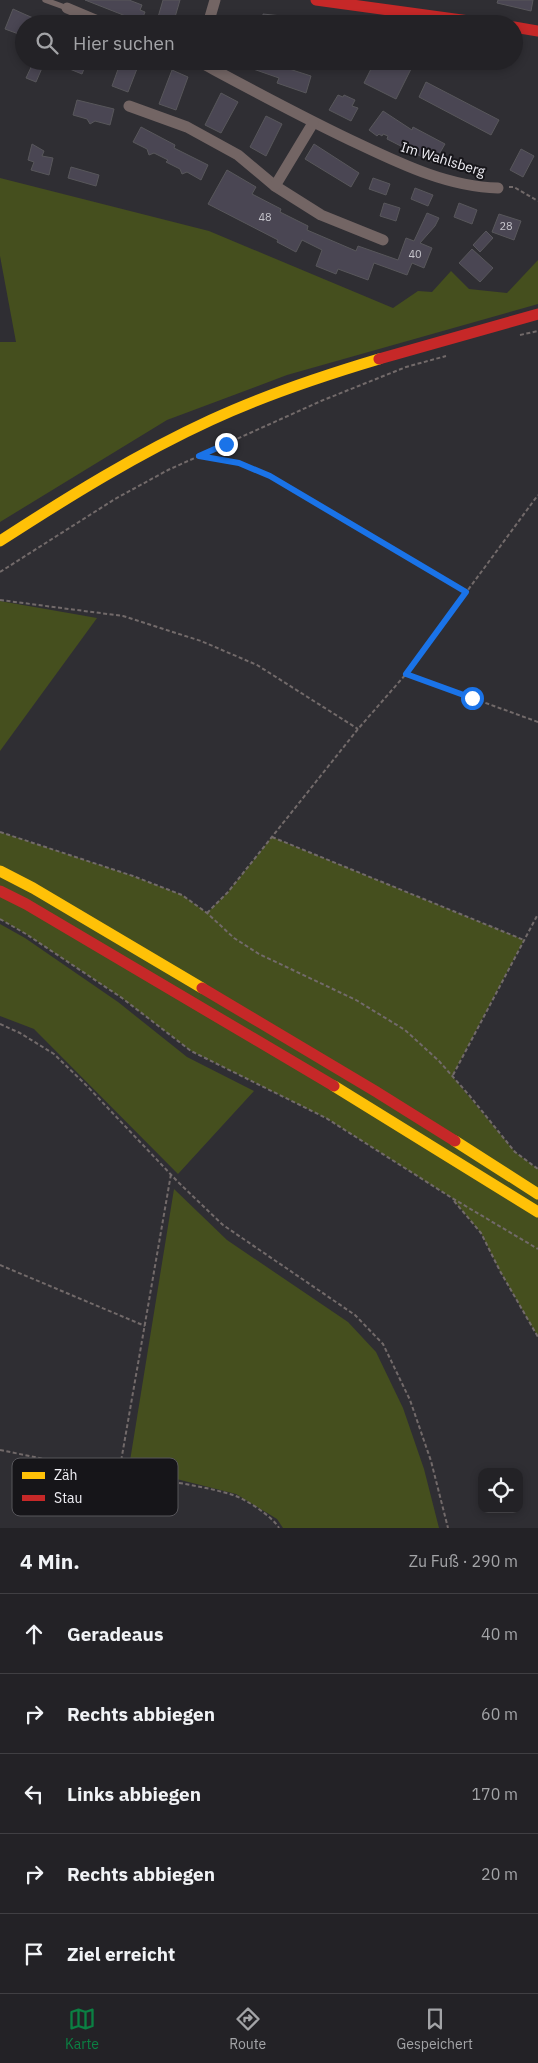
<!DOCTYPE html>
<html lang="de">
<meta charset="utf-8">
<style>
:root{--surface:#232226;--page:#2f2f32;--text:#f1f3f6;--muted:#a3a4a7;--line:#403f43;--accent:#0b8043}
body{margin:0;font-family:"IBM Plex Sans",sans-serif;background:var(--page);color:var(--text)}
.controls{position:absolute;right:15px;bottom:15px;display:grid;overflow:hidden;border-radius:10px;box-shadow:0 2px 8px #0003}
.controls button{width:45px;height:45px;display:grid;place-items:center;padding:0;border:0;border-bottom:1px solid var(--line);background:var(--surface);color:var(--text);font:25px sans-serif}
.stop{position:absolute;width:15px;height:15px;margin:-11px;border:4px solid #1a73e8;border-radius:50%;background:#fff}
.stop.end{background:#1a73e8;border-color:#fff;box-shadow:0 1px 5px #0008}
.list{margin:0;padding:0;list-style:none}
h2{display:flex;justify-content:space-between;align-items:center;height:65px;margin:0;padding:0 20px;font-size:21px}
h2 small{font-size:16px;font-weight:400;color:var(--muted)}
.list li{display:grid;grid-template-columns:32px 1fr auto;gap:15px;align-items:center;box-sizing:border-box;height:80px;padding:0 20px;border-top:1px solid var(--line)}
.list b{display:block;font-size:19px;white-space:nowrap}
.list em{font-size:16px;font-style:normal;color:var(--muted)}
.icon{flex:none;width:28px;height:28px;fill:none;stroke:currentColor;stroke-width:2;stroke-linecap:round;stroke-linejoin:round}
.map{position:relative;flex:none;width:538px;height:1528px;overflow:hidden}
.search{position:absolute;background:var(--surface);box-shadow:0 2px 8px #0003;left:15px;right:15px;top:15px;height:55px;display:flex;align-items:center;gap:12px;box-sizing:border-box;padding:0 18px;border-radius:28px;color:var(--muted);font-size:19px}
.sheet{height:465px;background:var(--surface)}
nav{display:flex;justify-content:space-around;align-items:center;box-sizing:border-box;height:70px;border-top:1px solid var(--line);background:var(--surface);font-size:14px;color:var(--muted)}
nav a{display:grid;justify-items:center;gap:2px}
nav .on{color:var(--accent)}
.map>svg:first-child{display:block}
</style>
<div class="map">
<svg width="538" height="1528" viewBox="0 0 538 1528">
<rect width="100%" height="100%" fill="#2f2e33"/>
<g fill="#454f1e">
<polygon points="0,178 209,231 393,308 418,291 432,292 451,271 469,289 507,293 538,260 538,304 287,375 167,420 0,522 0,342 16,342 0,256"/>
<polygon points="0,601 97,618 0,751"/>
<polygon points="0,832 133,876 182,895 207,913 228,892 272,837 524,940 452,1076 515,1152 538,1169 538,1337 500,1271 481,1233 452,1198 326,1118 191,1051 122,998 26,934 0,919"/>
<polygon points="0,924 25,938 118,1002 187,1057 254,1091 178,1174 34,1029 0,1016"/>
<polygon points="174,1189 227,1240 348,1322 376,1352 403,1408 424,1469 439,1528 283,1528 277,1519 236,1494 129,1467"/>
</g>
<g fill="#4a4653" stroke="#58575b">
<polygon points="85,0 129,0 142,5 140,10 145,12 141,22"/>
<polygon points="163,0 180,0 173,24 156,24"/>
<polygon points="498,0 533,0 531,11 497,3"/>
<polygon points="13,9 24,14 47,24 24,24 24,36 5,29"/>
<polygon points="263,14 291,17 290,24 263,24"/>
<polygon points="50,61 87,61 82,74"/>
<polygon points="121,61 140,61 128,92 112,86"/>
<polygon points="236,61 285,61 283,67 311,76 306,93 277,83 279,78 236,63"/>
<polygon points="375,61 415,61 396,99 364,83"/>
<polygon points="33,63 42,68 36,82 26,78"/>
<polygon points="172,70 188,77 176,110 159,104"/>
<polygon points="426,82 499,120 491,135 419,97"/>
<polygon points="221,93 238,102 221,133 205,125"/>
<polygon points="338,95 343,97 344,95 355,100 352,106 358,108 351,121 329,110"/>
<polygon points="77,100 114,109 110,125 95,121 90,124 87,119 73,115"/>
<polygon points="383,111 412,130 413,127 445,144 434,163 387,139 388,136 383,134 382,136 379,134 377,136 369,130"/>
<polygon points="266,116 282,124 266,156 250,147"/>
<polygon points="141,127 175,145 174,148 208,165 201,180 187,172 182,174 180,169 166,162 168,160 154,153 149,155 147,149 133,142"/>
<polygon points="32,144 44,151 42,156 53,158 49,175 31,170 34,162 28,160"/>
<polygon points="314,144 359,173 351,187 305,159"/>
<polygon points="521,149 534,156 523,177 510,170"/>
<polygon points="71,167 99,175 96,186 68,178"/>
<polygon points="227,170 256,187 252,194 281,209 280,212 308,226 307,230 356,251 358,246 398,260 406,238 414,241 427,213 439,218 435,226 420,243 432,248 424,268 412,263 407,275 374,263 368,280 338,269 336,274 316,266 322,250 302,240 296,252 277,242 278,240 208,204"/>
<polygon points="373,178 390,184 386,195 369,189"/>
<polygon points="415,188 433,195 428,206 411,199"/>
<polygon points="384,203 400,208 396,221 380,216"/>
<polygon points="459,203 477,210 472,224 454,217"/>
<polygon points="499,214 521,221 514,240 492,232"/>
<polygon points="486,231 493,238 480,252 473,245"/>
<polygon points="472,249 493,268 480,282 459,263"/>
</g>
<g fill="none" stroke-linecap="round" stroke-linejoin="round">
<g stroke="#726a6a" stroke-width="2" stroke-dasharray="4 2.5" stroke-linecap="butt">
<polyline points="509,187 514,187 538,201"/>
<polyline points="520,335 538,331"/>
<polyline points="200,456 239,463 270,476 466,592"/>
<polyline points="0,572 115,499 168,470 321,401 406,367 446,356"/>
<polyline points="0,600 123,616 201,641 257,665 358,729"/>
<polyline points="406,674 538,722"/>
<polyline points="0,832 133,876 182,895 207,913 234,938 259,954 356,1000 405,1030 439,1061 469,1095 515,1152 538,1169"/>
<polyline points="272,837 524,940"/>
<polyline points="207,913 228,892 358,729 406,674 538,495"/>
<polyline points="0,919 26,934 122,998 191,1051 326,1118 452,1198 538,1249"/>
<polyline points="0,1024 20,1033 54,1054 87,1086 178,1182 223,1225 355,1315 383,1344 410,1400 431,1461 448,1528"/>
<polyline points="453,1075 538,914"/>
<polyline points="454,1201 481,1233 500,1271 538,1337"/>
<polyline points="0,1265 145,1326"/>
<path d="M0,1450C40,1458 80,1467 120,1474C158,1480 197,1484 233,1495C246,1499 273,1517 279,1528"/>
<polyline points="119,1473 171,1174"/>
</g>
<polyline stroke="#736564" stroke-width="5.5" points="45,0 67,8"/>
<g stroke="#736564" stroke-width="11">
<polyline points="67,8 105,24"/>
<polyline points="208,24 215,0"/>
<path d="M198,61C252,90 305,119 361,145C403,165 450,187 498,188"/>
<polyline points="129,106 187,127 238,155 275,186 321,215 383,240"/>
<polyline points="275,186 313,123"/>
</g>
<g stroke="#ffc107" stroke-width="11">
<path d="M0,541C68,497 137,454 211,420C265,395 322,376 379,359"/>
<polyline points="0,871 33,888 202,988"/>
<polyline points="334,1086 538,1212"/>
<polyline points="455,1141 538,1194"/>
</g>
<g stroke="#c62828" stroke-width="11">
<polyline points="316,0 491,24"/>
<polyline points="514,27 538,31"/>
<polyline points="379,359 538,314"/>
<polyline points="0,891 26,904 334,1086"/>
<polyline points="202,988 375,1091 455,1141"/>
</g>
</g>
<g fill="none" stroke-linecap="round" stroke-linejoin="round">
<polyline stroke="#1a73e8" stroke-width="6" points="226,444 199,456 239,463 270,476 466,592 406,674 472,698"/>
</g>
<g text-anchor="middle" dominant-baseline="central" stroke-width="4" stroke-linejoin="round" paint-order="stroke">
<g font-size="11" fill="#c6c5cc">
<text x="265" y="217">48</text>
<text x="506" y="226">28</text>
<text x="415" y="254">40</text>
</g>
<g font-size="14" fill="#f0eff5" stroke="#161519">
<text transform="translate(443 159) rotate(17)">Im Wahlsberg</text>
</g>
</g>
<rect x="12" y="1458" width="166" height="58" rx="8" fill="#161519" stroke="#57565b" stroke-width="1"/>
<rect x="22" y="1472" width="23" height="7" fill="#ffc107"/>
<rect x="22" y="1495" width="23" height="6" fill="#c62828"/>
<g font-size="14" fill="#f0eff5">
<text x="54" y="1480">Zäh</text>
<text x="54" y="1503">Stau</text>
</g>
</svg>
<div class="controls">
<button><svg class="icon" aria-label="locate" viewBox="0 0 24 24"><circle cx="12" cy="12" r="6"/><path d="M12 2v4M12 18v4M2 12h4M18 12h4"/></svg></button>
</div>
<div class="stop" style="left:472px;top:698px"></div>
<div class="stop end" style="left:226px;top:444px"></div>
<div class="search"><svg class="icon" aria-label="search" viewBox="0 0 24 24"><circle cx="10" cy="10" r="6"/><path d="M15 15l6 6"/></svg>Hier suchen</div>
</div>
<section class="sheet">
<h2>4 Min.<small>Zu Fuß · 290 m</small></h2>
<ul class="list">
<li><svg class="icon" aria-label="ahead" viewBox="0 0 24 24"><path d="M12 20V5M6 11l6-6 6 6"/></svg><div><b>Geradeaus</b></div><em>40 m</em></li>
<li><svg class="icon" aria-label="right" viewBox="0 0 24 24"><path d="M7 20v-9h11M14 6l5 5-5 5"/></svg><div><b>Rechts abbiegen</b></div><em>60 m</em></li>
<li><svg class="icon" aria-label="left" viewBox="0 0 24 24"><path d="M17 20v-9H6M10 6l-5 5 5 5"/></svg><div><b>Links abbiegen</b></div><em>170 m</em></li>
<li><svg class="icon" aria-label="right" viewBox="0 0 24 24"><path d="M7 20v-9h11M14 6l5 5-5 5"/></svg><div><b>Rechts abbiegen</b></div><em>20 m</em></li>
<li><svg class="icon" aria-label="arrive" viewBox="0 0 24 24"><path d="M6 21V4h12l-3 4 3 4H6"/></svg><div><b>Ziel erreicht</b></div></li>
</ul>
</section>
<nav>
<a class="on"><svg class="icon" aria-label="map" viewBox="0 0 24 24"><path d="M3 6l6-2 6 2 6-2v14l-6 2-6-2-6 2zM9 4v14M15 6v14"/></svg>Karte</a>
<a><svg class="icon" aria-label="directions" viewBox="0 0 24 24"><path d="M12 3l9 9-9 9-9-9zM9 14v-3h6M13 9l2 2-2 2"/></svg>Route</a>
<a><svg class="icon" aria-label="saved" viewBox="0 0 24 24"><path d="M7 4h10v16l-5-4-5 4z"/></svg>Gespeichert</a>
</nav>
